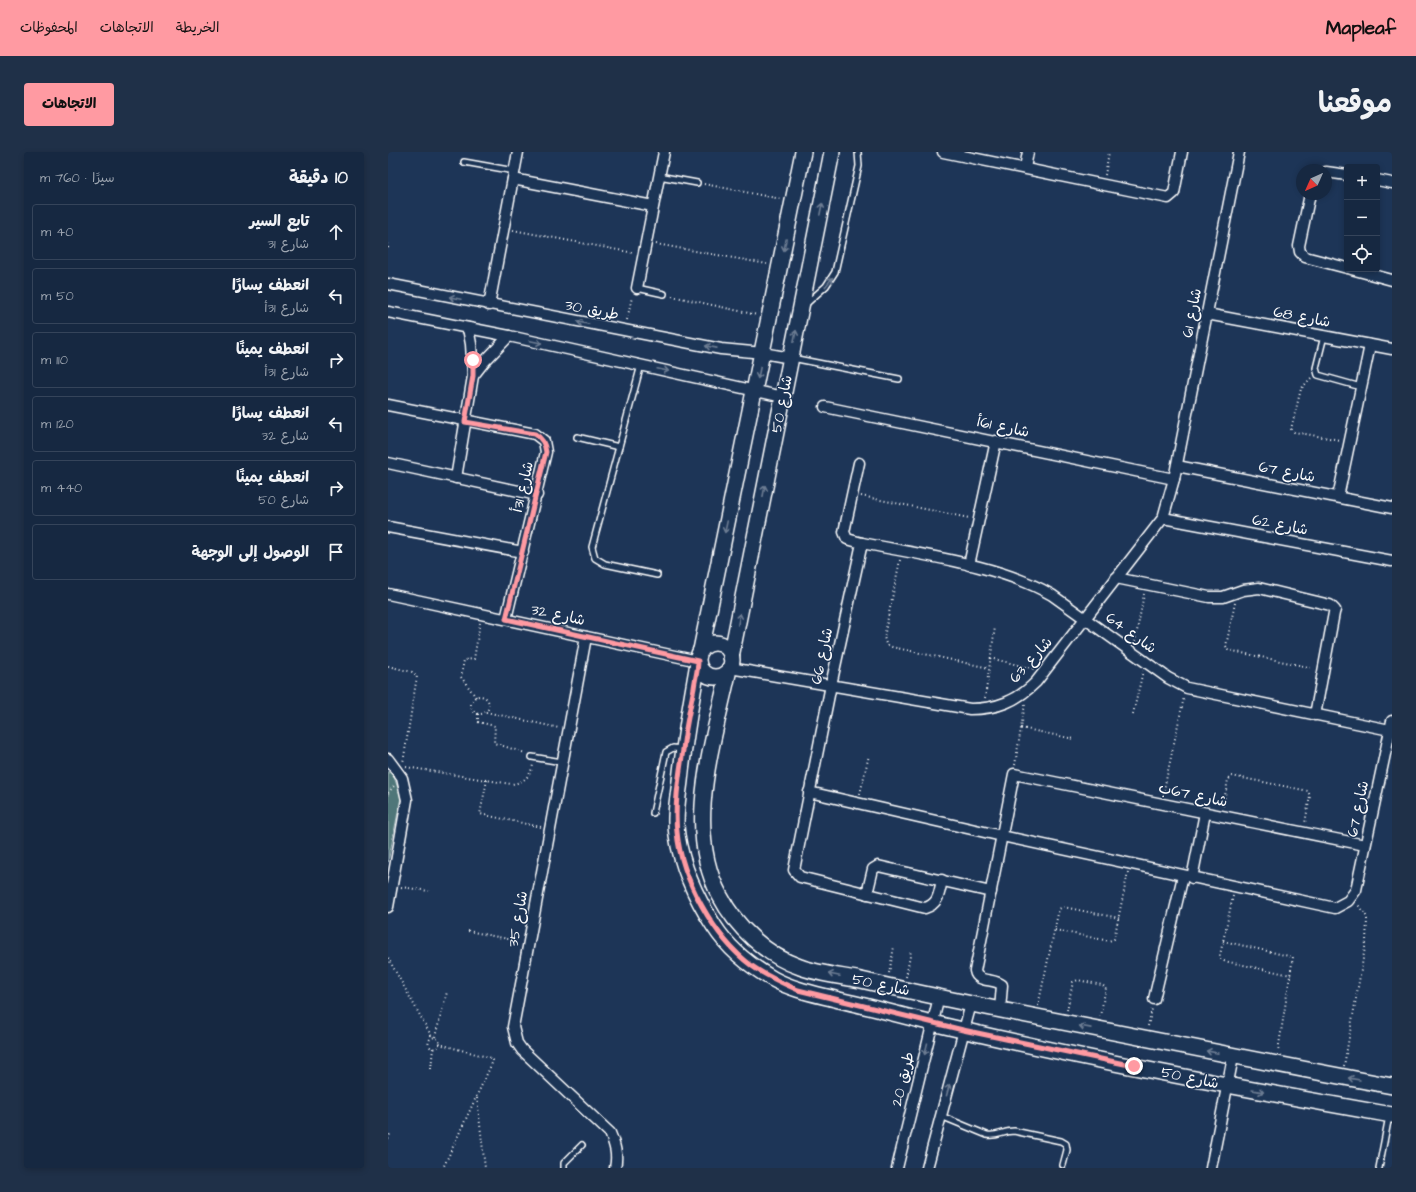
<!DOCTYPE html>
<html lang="ar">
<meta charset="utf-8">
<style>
:root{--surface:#162841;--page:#1f3048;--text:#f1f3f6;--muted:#9ea6b1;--line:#35445a;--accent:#ff9aa2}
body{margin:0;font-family:"Architects Daughter","Playpen Sans Arabic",sans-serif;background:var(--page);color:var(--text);direction:rtl}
.controls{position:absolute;right:12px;top:12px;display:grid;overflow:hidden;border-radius:4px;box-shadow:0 2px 6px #0003}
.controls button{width:36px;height:36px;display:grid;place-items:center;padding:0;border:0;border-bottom:1px solid var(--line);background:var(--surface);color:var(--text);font:20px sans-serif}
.compass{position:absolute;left:908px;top:12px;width:36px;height:36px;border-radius:50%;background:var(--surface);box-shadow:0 2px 6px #0003;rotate:225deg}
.stop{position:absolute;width:12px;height:12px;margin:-9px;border:3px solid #ff9aa2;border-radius:50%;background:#fff}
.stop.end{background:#ff9aa2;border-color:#fff;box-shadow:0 1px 4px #0008}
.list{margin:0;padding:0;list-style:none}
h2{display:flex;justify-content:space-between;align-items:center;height:52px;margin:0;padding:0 16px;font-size:17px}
h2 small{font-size:13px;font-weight:400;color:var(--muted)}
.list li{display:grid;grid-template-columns:26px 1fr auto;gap:12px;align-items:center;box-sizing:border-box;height:56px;margin:0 8px 8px;padding:0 8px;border:1px solid var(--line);border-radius:4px}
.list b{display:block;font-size:15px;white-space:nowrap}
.list p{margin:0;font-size:13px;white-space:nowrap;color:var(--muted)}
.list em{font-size:13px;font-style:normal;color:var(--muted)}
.icon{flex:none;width:22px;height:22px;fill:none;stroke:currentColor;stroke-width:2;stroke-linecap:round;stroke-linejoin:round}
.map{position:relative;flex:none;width:1004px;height:1016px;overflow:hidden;direction:ltr;border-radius:4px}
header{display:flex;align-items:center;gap:24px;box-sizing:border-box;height:56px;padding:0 20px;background:var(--accent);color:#111}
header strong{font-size:19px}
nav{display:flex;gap:22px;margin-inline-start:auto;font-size:14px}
.intro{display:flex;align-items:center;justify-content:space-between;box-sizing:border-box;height:96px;padding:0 24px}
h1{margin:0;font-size:28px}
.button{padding:10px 18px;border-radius:4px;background:var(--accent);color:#111;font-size:14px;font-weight:700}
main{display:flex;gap:24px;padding:0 24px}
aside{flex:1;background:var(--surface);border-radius:4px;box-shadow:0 2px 6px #0003}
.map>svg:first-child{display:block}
</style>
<header>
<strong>Mapleaf</strong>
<nav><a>الخريطة</a><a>الاتجاهات</a><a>المحفوظات</a></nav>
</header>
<div class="intro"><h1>موقعنا</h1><a class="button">الاتجاهات</a></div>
<main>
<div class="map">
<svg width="1004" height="1016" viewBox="0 0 1004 1016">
<rect width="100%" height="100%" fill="#1d3557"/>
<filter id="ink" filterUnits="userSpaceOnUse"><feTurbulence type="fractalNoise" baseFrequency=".025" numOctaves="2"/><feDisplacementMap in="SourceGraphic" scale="8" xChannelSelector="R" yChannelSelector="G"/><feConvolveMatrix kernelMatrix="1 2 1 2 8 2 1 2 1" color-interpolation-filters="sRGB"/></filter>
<g filter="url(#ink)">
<polygon fill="#507679" stroke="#a8babc" points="0,619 6,625 13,645 0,710"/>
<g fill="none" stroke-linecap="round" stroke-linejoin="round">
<g stroke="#fff" stroke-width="8">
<g id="lane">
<polyline points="76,10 127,19"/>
<polyline points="271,24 309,31"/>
<polyline points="249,136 276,142"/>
<polyline points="418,152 438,134 447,120 471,14 470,0"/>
<polyline points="936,184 928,216 930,223 973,235"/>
<polyline points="404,206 511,227"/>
<polyline points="253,213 204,395 207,406 217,412 269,423"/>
<polyline points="189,285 231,295"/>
<polyline points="144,605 174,610"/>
<polyline points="265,661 278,600 285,596 294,597"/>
<path d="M553,964L599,983C609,985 616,979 626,979L673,989L678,992L679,998L675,1013"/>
<polyline points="176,1016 176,1011 194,993"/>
<polyline points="991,1016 1001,964"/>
</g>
</g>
<g stroke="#fff" stroke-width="13">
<g id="street">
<polyline points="555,0 780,46 786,41 794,0"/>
<polyline points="637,16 640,0"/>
<polyline points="938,20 959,23"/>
<polyline points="125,27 265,54"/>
<polyline points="989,28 1004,31"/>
<polyline points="922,42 911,94 912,100 917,105 959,116"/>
<polyline points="963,117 1004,128"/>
<polyline points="0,132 333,197 375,201 403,206"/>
<polyline points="249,136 276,0"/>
<polyline points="101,153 130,0"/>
<polyline points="0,160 121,184 395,245"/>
<polyline points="819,162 1004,197"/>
<polyline points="85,224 96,210 121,184"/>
<polyline points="0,253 147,282 156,289 158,300 118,467"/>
<polyline points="437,255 786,327"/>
<polyline points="0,311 149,343"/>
<path d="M471,311L456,380L459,387L474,391L443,533L406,718L412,725L537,756C551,752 551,741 554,728"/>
<polyline points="789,314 1004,356"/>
<polyline points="68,326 85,224 83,192 80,176"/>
<polyline points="950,345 982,193"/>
<polyline points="775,366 1004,409"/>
<polyline points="0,375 135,400"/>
<path d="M474,391C533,403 613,413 664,443L780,526L799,536L1002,578"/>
<polyline points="581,413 608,289"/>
<polyline points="728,426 821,445 835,445 855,438 871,436 942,453 947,458 946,461 927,563"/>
<polyline points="0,442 310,509"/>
<path d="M198,485L125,875L129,891L134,898L222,981C227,993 230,1003 227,1016"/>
<path d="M342,516L582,557C609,557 629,549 648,530L775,366L786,327L851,0"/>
<polyline points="0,607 14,626 19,648 0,755"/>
<polyline points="421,640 614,684 947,756 960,749 968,738 1004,569"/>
<polyline points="804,726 817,661"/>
<polyline points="479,742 485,717 490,714 603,740"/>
<polyline points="766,847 795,724"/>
<path d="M612,858L614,833C606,826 589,831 587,819L626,622L977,693"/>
<polyline points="509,1016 551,845"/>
<polyline points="539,1016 583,852"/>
<polyline points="823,1016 845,905"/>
</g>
</g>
<g stroke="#fff" stroke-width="18">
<g id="secondary">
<circle cx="327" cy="508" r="17"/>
<polyline points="313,498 415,0"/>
<polyline points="343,505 444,0"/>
<path d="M310,511C303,550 296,589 292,629C290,646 286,665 289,683C294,716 308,746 326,774C340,796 362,814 385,827C405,838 428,842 451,848C478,854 505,861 532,868C688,906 846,935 1004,963"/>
<path d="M341,517C326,589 295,676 332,744C348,775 379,804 412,815C431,822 453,824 473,828C516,838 559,847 603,856C736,883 870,909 1004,934"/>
</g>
</g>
<g stroke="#fff" stroke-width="2" stroke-dasharray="1 3" stroke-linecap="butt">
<polyline points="717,23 721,0"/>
<polyline points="316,32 393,47"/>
<polyline points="125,78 246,101"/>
<polyline points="268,92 379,112"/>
<polyline points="0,96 1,92"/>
<polyline points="284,144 369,163"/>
<polyline points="239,168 244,145"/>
<polyline points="923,226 913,237 903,277 906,280 952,288"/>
<polyline points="473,344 581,366"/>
<polyline points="512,408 496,485 498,492 504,495 601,516"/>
<polyline points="847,451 838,494 840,498 925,516"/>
<polyline points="747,490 756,442"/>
<polyline points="602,506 646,517"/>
<polyline points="0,514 24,520 29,524 15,611"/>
<circle cx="92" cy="553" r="9"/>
<polyline points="88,545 73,525 76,508 86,507 92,471"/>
<polyline points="597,546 607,475"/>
<polyline points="98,560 171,576"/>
<polyline points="90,562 90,570 107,574 106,591 137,601"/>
<polyline points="745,562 755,519"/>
<polyline points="633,576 686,587"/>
<polyline points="627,613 637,552"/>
<path d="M18,615L123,632C135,631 142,625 145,613"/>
<polyline points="99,628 92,662 153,675"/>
<polyline points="0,641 6,634"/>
<polyline points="472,642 481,603"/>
<polyline points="775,642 796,545"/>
<polyline points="835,654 840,628 844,624 916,638 920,639 922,644 917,671"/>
<polyline points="13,735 41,739"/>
<polyline points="845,744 832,803 833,807 836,809 903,823"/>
<polyline points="667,778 721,789 726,787 740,720"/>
<polyline points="80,779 130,789"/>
<polyline points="835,789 905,805 890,899"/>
<polyline points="0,806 44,885"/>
<polyline points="501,821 506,795"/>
<polyline points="518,825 523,799"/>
<polyline points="650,854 671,757 675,755 731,766"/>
<polyline points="679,858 685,830 690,828 714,833 718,836 712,864"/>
<polyline points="760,874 764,857"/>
<polyline points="47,885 59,840"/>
<circle cx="46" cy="891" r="5.5"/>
<polyline points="51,892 103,906 105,909 55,1016"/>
<polyline points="956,914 978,790 979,767 977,761 970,753"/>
<polyline points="43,917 45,896"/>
<polyline points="89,946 97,1016"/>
<polyline points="0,987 2,982"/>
</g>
<use href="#lane" stroke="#1d3557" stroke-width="5"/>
<use href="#street" stroke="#1d3557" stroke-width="10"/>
<use href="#secondary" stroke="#1d3557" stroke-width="15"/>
</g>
<defs><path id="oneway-shaft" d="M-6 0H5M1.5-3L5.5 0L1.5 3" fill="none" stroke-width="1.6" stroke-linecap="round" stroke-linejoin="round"/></defs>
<g stroke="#6c7c92">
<use href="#oneway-shaft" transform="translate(433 57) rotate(-79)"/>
<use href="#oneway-shaft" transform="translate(397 93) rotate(101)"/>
<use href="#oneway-shaft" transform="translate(441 130) rotate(-52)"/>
<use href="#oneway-shaft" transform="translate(67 146) rotate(-168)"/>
<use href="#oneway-shaft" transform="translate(195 171) rotate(-169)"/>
<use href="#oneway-shaft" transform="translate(407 184) rotate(-79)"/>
<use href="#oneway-shaft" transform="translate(148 190) rotate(12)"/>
<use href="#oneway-shaft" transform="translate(323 195) rotate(-169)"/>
<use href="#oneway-shaft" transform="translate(275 218) rotate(12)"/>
<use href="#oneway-shaft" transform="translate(371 221) rotate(102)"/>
<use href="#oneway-shaft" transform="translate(376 339) rotate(-79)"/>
<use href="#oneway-shaft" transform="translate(338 375) rotate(102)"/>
<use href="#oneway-shaft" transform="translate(351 467) rotate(-79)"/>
<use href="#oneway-shaft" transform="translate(446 823) rotate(-168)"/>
<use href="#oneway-shaft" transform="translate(697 875) rotate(-169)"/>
<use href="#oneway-shaft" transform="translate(538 897) rotate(104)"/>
<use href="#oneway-shaft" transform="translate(824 900) rotate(-169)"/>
<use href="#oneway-shaft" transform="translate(966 927) rotate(-170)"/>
<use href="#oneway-shaft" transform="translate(560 938) rotate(-75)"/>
<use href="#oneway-shaft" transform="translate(870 939) rotate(10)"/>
</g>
</g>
<g fill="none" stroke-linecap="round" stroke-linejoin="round" filter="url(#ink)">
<path stroke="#ff9aa2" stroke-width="5" d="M85,208V224L77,270L147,282C154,286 157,291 158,300L118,467L310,509C310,518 307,527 306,536C302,556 297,577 295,598C291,624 286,653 289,680C293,726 326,786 364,814C378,824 394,831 410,838L575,878L746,914"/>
</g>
<g text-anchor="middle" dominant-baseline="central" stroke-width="3" stroke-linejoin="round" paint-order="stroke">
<g font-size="15" fill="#fff" stroke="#1d3557">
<text transform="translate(204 158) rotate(11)">طريق 30</text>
<text transform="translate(804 161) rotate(-79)">شارع 61</text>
<text transform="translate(914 165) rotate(11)">شارع 68</text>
<text transform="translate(394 252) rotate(-79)">شارع 50</text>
<text transform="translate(615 275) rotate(12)">شارع 61أ</text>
<text transform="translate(899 320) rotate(11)">شارع 67</text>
<text transform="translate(135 335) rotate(-77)">شارع 31أ</text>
<text transform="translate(892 373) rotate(11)">شارع 62</text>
<text transform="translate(170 463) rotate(12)">شارع 32</text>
<text transform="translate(743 481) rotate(36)">شارع 64</text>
<text transform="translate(434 504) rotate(-78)">شارع 66</text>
<text transform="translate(643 508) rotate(-48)">شارع 63</text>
<text transform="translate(805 643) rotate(12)">شارع 67ب</text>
<text transform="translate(970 657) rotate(-78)">شارع 67</text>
<text transform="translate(130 767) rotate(-80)">شارع 35</text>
<text transform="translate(493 833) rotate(12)">شارع 50</text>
<text transform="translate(802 926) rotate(12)">شارع 50</text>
<text transform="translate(515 927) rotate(-76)">طريق 20</text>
</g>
</g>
</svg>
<div class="controls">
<button>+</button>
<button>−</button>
<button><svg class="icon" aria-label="locate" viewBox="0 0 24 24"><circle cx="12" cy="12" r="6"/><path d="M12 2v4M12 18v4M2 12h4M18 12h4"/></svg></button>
</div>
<svg class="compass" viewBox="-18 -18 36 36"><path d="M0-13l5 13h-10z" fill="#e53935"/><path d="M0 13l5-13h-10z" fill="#9ea6b1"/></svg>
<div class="stop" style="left:85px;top:208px"></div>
<div class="stop end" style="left:746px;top:914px"></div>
</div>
<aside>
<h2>10 دقيقة<small>سيرًا · 760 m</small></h2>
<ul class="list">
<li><svg class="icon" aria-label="ahead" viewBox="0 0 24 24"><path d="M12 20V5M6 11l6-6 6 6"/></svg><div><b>تابع السير</b><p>شارع 31</p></div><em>40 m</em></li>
<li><svg class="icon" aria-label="left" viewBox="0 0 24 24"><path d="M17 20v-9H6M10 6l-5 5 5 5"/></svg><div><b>انعطف يسارًا</b><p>شارع 31أ</p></div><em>50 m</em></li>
<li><svg class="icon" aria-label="right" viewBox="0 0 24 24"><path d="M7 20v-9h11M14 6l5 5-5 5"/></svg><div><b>انعطف يمينًا</b><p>شارع 31أ</p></div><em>110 m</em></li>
<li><svg class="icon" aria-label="left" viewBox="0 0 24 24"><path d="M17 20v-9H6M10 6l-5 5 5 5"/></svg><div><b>انعطف يسارًا</b><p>شارع 32</p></div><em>120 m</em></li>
<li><svg class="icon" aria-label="right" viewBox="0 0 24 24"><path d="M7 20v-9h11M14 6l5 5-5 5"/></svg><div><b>انعطف يمينًا</b><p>شارع 50</p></div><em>440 m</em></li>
<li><svg class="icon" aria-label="arrive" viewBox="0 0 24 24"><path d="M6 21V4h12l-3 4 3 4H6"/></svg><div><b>الوصول إلى الوجهة</b></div></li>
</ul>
</aside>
</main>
